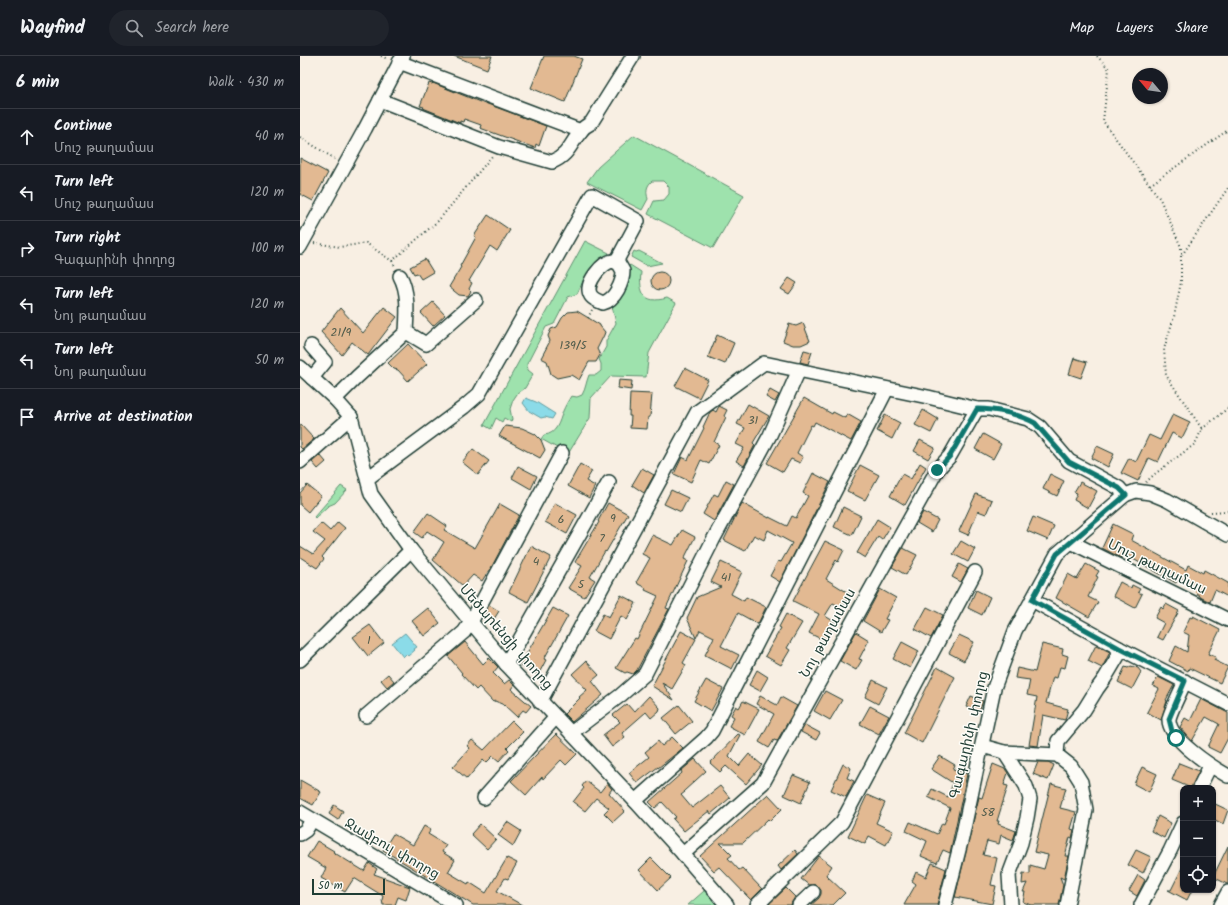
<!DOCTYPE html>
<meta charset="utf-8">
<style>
:root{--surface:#171b24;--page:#20242c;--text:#f1f3f6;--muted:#9ea1a6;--line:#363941}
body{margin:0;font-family:Kalam,"Noto Sans Armenian",sans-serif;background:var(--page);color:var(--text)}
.controls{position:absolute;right:12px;bottom:12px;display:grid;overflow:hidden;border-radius:8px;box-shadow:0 1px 3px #0004}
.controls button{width:36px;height:36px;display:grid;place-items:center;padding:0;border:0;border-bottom:1px solid var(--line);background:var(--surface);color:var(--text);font:20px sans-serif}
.compass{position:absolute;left:832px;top:12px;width:36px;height:36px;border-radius:50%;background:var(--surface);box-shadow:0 1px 3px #0004;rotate:299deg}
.scale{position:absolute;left:12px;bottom:10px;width:73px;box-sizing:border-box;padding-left:4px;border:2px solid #1f3d34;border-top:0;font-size:11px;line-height:14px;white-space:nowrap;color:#1f3d34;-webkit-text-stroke:3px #fdfcf7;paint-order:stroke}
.stop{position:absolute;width:12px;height:12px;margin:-9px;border:3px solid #0f766e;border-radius:50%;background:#fff}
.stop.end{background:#0f766e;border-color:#fff;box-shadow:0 1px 4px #0008}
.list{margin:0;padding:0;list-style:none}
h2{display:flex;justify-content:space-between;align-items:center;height:52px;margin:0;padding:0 16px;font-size:17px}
h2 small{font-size:13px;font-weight:400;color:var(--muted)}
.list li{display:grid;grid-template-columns:26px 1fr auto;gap:12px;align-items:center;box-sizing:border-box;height:56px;padding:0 16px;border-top:1px solid var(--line)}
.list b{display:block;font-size:15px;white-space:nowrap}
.list p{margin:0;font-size:13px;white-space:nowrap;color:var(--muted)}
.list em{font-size:13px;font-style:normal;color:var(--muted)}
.icon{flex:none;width:22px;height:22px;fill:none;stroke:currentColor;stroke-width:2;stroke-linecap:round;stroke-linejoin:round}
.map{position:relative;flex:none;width:928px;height:849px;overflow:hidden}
header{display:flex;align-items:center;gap:24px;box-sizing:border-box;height:56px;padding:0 20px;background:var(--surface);border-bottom:1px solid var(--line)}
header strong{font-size:19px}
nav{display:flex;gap:22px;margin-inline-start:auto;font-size:14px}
.search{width:280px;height:36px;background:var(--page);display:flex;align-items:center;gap:10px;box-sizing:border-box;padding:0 14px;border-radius:22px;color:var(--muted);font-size:15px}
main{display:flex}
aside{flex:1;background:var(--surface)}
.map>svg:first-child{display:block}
</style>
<header>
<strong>Wayfind</strong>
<div class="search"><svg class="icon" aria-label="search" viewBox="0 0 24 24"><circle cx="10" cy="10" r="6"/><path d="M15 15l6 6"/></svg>Search here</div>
<nav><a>Map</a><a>Layers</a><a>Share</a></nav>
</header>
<main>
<aside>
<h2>6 min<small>Walk · 430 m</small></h2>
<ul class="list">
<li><svg class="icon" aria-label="ahead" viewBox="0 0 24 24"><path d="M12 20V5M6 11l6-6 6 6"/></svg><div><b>Continue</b><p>Մուշ թաղամաս</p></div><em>40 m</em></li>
<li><svg class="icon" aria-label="left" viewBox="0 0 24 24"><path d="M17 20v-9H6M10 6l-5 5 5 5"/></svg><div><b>Turn left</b><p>Մուշ թաղամաս</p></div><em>120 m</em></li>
<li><svg class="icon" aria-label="right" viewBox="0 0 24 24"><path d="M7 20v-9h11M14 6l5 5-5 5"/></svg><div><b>Turn right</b><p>Գագարինի փողոց</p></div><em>100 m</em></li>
<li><svg class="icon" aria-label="left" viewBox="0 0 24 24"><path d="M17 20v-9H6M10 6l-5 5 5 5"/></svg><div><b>Turn left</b><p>Նոյ թաղամաս</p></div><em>120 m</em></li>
<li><svg class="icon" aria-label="left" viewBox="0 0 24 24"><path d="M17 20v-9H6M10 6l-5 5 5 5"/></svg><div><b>Turn left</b><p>Նոյ թաղամաս</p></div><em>50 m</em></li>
<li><svg class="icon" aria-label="arrive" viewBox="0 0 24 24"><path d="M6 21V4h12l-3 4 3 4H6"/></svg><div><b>Arrive at destination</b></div></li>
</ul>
</aside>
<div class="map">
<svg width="928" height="849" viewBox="0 0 928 849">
<rect width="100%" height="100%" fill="#f8efe3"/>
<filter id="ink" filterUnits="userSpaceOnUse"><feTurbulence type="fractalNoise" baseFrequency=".025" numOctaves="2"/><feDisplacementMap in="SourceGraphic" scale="8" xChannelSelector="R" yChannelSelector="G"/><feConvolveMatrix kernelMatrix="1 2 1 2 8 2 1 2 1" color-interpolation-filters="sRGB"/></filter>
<g filter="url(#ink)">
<g fill="#9ee2ad" stroke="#5e9070">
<path d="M334,79L444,139L413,192L348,158L354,145L364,144L369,138V131L363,125H352C346,130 346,136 348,143L342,154L287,126L298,111Z"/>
<path d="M285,185L309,197L306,201C290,205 284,224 277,238L268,241L254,268L246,271L227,308L228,314L233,318L225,332L217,338L213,344L210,353L212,363L211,366L204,362L202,366L196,362L191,373L184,369Z"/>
<polygon points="334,195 336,196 339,195 362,207 347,210 331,201"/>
<path d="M330,209L341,216C339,236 343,249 367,242L376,247L349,297L346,321L311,320L291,342L290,362L268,398L241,383L244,379C257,378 259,366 263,355C265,350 268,345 271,340L277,341L282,339C286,332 286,326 289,319H296L301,315V308L299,303L306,291V285L316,267L312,250L317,247L328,222L327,212Z"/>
<polygon points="41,430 47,434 35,447 28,450 15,462 14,461"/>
<polygon points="404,834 417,849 388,849 404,835"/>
</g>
<g fill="#8bdbe8" stroke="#609ca0">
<polygon points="226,342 236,346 255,358 252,363 245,361 241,362 229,355 223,347"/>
<polygon points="105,577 117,591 114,593 115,594 108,600 106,598 103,601 92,587"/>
</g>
<g fill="#e2b992" stroke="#1f3d34">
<polygon points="154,0 192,0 187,13"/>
<polygon points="244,0 274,0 282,3 265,46 231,32"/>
<polygon points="129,27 132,28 133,27 185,48 185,47 246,70 239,90 236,88 235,92 180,72 181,69 164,63 163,66 160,65 160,67 123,52 124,51 120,50"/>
<polygon points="0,102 28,117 13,145 0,138"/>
<polygon points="188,159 210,174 197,195 190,190 169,225 172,227 169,233 171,235 168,240 159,239 149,231 161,211 160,210 176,181 174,180"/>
<polygon points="125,203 133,216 121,223 117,217 114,218 110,211"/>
<circle cx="360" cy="225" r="9"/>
<polygon points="489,222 497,227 489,238 481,233"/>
<polygon points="133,246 145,259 133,270 121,257"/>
<polygon points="84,251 97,261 68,299 52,286 42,299 21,276 40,252 63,277"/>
<polygon points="277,255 300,269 300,270 305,276 304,279 297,293 300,299 296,306 289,306 279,324 271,319 257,322 251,318 247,305 241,302 250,285 248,280 251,273 257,271 262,262 268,256"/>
<polygon points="503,267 510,285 501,289 493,289 483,285 489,268 496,270"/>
<polygon points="417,279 434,287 425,308 408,301"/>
<polygon points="108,288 127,308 108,325 98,314 94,313 88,307"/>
<polygon points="504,294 512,296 508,308 500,306"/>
<polygon points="774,302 787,306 781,322 769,318"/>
<polygon points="385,312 408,324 399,342 375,330"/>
<polygon points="319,324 332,325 331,334 318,332"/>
<polygon points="470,334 479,339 475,346 466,341"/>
<polygon points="330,337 352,338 350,361 348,361 347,373 330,372 331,360 329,360"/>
<polygon points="504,342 532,358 533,356 545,362 547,358 561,366 551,385 515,366 513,370 511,369 497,397 503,401 500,407 491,403 483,416 467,407"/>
<polygon points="448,348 469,360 453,387 455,389 444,410 436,405 444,392 436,388 445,372 437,368"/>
<polygon points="419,350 427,354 424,360 426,361 414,386 419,389 409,408 401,404 391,426 374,418 382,401 388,404 404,372 403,371 410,356 413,354 416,356"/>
<polygon points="623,354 638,363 631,377 615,369"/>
<polygon points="873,358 890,366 882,382 872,377 858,406 849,402 838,425 821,417 829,402 836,406 849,379 860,384"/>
<polygon points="585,359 600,367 592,383 577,375"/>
<polygon points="0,368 14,383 2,393 0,391"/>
<polygon points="205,370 222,372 235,378 241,384 245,394 240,402 199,380"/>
<polygon points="683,378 701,388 693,403 675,393"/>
<polygon points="620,384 635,392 628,403 614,395"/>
<polygon points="797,390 814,398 808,411 791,402"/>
<polygon points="173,393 189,405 178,419 162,406"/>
<polygon points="20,399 26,406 18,413 12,406"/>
<polygon points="620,407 626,411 605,449 590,440 602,418 611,423"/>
<polygon points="280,408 292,415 286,425 295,430 289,442 268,430"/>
<polygon points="560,409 579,419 565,444 547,435"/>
<polygon points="218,410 237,420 231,433 212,422"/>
<polygon points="342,412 354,419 344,437 332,429"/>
<polygon points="513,417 530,426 480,526 470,520 478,505 481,506 492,487 468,474 464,484 454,479 445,495 424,484 442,447 469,462 469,461 487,470 492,460 496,462 508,440 503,437"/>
<polygon points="750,418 764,425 757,440 743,433"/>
<polygon points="426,424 434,428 414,465 403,458 414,438 418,440"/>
<polygon points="780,426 797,435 788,452 774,444 777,437 774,436"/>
<polygon points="7,429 21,440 8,456 0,449 0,437"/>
<polygon points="371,434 388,442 381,456 364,448"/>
<polygon points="676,438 692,444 686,458 678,455 668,479 659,475"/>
<polygon points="255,447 277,459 267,478 245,466"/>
<polygon points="308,447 328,458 306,496 305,495 290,521 295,524 284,541 268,532 282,510 275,506 299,466 298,465"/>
<polygon points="200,448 219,459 190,514 189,514 182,525 173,519 163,530 133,504 144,486 127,475 122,482 114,476 128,457 147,470 144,474 175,492"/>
<polygon points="543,451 561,460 552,479 534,471"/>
<polygon points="623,456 638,464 632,476 617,467"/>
<polygon points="733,461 754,470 748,484 727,475"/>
<polygon points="577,463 590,471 582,484 578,481 565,502 557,497"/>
<polygon points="38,466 45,472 22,501 24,503 17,512 0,501 0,490 13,498 25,485 13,476 21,467 30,475"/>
<polygon points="813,468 833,478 831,484 886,514 888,509 903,517 904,514 928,527 928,541 915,534 910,546 900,541 900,540 896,537 880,520 876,527 824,498 821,502 802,492"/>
<polygon points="382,474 395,481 384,503 388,505 366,552 369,553 337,614 333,618 327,616 325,617 316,612 335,582 337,583 358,540 345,534 346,532 338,528 337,525 350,502 342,498 352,479 373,489"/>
<polygon points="525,485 544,494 538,506 536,504 526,523 550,538 542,552 533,547 525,560 535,566 525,585 509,577 519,558 493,545"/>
<polygon points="661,485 675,493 668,506 653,498"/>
<polygon points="231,490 251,501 228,546 209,536"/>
<polygon points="603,492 617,499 606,519 592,511"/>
<polygon points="421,506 442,516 431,538 444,545 446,541 466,551 458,568 438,557 421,590 439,599 432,613 405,599 414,581 400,574 396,582 387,562 397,541 421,531 411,526"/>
<polygon points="659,508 668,513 661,526 652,521"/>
<polygon points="786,508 799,515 796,520 798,521 788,541 798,546 789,561 756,542 768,518 777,523"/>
<polygon points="820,526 831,532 832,529 840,533 838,536 842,538 835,552 813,540"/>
<polygon points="580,533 596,542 585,563 588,564 581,576 563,565"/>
<polygon points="676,534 690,541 682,559 668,552"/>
<polygon points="321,539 336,547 327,564 321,560 309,583 294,575 303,558 309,561"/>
<polygon points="866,548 879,555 863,584 857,581 864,567 855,562 861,551 863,553"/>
<polygon points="189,549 199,555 194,563 185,557"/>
<polygon points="627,551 643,559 631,582 615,573"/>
<polygon points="128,552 140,567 124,580 112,565"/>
<polygon points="253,552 268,560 244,603 246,604 238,619 220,609"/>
<polygon points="486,558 502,567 487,592 490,594 481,609 465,600 481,572 479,571"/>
<polygon points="893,560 920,574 908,598 916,601 914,604 928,611 920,627 889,612 888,615 869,605 876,590 887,596 889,579 883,576 890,561 892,562"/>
<polygon points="70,569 84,587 68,600 53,581"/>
<polygon points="381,575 396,583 383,607 386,609 372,633 362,627 374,644 352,630"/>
<polygon points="556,576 569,584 559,603 562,604 556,614 540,605"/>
<polygon points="659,579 674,586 664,605 649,597"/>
<polygon points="165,586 183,608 189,602 198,611 193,617 204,628 209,624 214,629 211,633 231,650 226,656 223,654 217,661 204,649 195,645 193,646 179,631 176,634 161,618 162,617 148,600"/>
<polygon points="602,586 619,595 610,612 593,603"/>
<polygon points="742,588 763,593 762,598 768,600 765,612 760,611 757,622 753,621 746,647 768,653 765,664 743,659 738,690 729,689 737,641 727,639 730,624 715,622 717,612 735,616"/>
<polygon points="796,589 810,596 802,612 788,605"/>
<polygon points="286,605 299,619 292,625 303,639 272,666 264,658 280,642 279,641 287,634 272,618"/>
<polygon points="831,610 838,612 841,616 832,633 818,626 825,611 828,612"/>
<polygon points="637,611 655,621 622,687 604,677"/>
<polygon points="457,614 468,621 460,635 449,629"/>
<polygon points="88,618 94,625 87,631 81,624"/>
<polygon points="858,621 874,629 866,644 867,645 861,664 847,656 859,633 853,630"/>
<polygon points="406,624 423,633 411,655 394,645"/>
<polygon points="573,624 587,631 578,648 565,641"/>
<polygon points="525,635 542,644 530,664 514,655"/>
<polygon points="349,640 360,652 359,655 351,662 346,656 322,677 325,681 312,691 303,679 320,666 313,659 327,648 334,656"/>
<polygon points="460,640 477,649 481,641 497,650 477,685 474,684 469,692 459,686 474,658 456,648"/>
<polygon points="671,640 683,645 679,656 666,651"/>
<polygon points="901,643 928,657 928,682 920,697 908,691 919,668 906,661 892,685 880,671 885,662 890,665"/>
<polygon points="443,645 459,653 445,679 429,670 434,661 431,659 436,650 439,652"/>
<polygon points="379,649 392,665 376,678 363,662"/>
<polygon points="570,650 589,660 579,678 560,668"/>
<polygon points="212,665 223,676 207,692 209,694 199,705 193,700 186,707 183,704 167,723 153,711 170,692 167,690 172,684 184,694"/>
<polygon points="505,669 520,677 516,684 501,676"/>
<polygon points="256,678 277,698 266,709 261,704 243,723 242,721 226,739 211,725"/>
<polygon points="438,678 440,679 429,700 439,710 449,698 462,709 446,728 426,710 420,716 410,707"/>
<polygon points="372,681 383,692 358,712 358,711 337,727 329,717 349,701 345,696 358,685 362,690"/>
<polygon points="640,700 655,709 653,713 667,718 650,797 643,794 637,807 621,800 627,785 606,775 610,766 637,778 642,767 644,768 650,752 628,741 632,733 648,741 653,727 631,713"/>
<polygon points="395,703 406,715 384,735 385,736 381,739 392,752 420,730 430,742 411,758 409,755 384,775 373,763 376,761 362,746 355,752 349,746 382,717 381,715"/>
<polygon points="738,706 748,706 754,709 748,724 733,718"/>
<polygon points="879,707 899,715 891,732 872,724"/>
<polygon points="543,708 551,712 547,722 554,725 546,741 531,734"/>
<polygon points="693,708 705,713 708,717 704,729 708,730 697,765 699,765 698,768 716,775 713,784 701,779 699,788 687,785 683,799 697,802 691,829 696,830 692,848 655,841 679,741 682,742"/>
<polygon points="842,711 857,718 849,736 834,728"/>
<polygon points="493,719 510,726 501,747 484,739"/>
<polygon points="0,724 21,736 13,749 0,742"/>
<polygon points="286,725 300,736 307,727 312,733 309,737 325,755 313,766 304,757 309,752 296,742 285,755 273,746 284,732 282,730"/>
<polygon points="751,728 766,732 760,752 776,756 771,773 774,774 772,782 770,781 765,800 769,800 764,823 760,821 763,829 759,849 731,849 723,846 725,836 723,836 727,827 722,828 723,817 730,818 730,809 744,813 748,799 734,796"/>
<polygon points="468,738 482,753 470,765 468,763 443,787 420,787 432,799 428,802 439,814 442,812 462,833 451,844 419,811 414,815 400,800"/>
<polygon points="567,739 585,747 576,767 593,775 586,789 569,780 565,788 548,780"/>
<polygon points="913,747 928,754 923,768 913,763"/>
<polygon points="34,749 43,755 38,764 29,758"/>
<polygon points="858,760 871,767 864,782 851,775"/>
<polygon points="207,766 221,775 213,790 198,779"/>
<polygon points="180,768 196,783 187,793 171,778"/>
<polygon points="124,770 131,774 128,778 146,789 142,796 155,804 148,816 168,828 169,826 186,837 207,802 217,807 208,823 205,822 197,835 222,849 173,849 83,794 93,778 113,789"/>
<polygon points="64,777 75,783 71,789 61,783"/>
<polygon points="17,785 34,795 33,796 64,815 69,807 77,813 74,818 110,831 106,844 98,841 95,849 83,849 82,844 83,840 54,822 45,836 21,822 26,812 7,801"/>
<polygon points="928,790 928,828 927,828 913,821"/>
<polygon points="495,794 498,798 481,814 478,810"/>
<polygon points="836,794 851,801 843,817 828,809"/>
<polygon points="519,800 532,810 526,819 545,837 533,849 511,849 519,842 521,838 521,834 516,829 509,829 501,823"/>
<polygon points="351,802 371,822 358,834 339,814"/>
<polygon points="632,807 646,813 637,849 604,849 616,828 612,825 616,816 626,821"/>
<polygon points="883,810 883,834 892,834 887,844 868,834 871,834"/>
<polygon points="838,819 845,824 837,840 829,835"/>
<polygon points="486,832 495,841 492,846 491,849 468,849"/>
</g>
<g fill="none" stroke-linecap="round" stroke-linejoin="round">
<g stroke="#1f3d34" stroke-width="16">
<g id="minor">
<polyline points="99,6 281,75"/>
<path d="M80,44L199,91L252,106C269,99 270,88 281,75C283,72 287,69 291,67L333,0"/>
<polyline points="0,191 65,73 103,0"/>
<path d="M313,205L319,208L323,215C323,226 315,244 303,247C298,245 292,243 290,238C285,227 302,206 313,205Z"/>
<polyline points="106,276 126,288 176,244"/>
<polyline points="11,290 25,306 12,322"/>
<polyline points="0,311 35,343 51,361 71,438 111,494 206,608 335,745 383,798 427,849"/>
<path d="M35,343L57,321L106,276C107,258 109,236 100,220"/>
<polyline points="0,406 51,361"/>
<polyline points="68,422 164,351 179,338 292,139 338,165 316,206"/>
<polyline points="771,486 928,564"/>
<polyline points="732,544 819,592 928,648"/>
<polyline points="0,604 111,494"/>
<polyline points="206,608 309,426"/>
<path d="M885,625C882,633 870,656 869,663C868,683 912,711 928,720"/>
<polyline points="240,646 397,356 464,307 628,341 677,353 689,353 728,363 740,371 769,405 819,432 825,439"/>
<polyline points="66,660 164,576 171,566 262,397"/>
<polyline points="271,677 321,639 345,618 413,484 470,379 499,314"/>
<polyline points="682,690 704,696 757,699 771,710 781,726 786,754 767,849"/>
<polyline points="704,696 726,730 730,743 727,762 721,787 709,819 711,849"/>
<polyline points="757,699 758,685 784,654 797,633 805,622 818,600 819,592"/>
<polyline points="899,732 910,710"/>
<polyline points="184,742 256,661"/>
<polyline points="335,745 406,682 412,675 587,333"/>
<polyline points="0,756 156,849"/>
<polyline points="0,778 6,774 12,764"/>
<polyline points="383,798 463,727 637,414 650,400 677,353"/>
<polyline points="457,849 542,766 675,516"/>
<polyline points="499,849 513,836"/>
<polyline points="645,849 662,782 694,632 715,575 757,498 825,439 836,435 850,437 867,444 928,479"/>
<polyline points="841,849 870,795 883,767"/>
<polyline points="921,849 928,836"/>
</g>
</g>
<g stroke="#1f3d34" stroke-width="2" stroke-dasharray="1 3" stroke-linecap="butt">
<polyline points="81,0 88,3"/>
<polyline points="797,0 809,13 803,65 860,143 881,191 881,226 874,261 864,293 866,319 902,373 895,388 856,417 846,426"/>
<polyline points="0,81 35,103"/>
<polyline points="850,129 928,74"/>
<polyline points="14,187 40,191 66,187 92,205 95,210"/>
<polyline points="882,199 928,132"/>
<polyline points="92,205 138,165 193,99"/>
<polyline points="288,262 292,254"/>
<polyline points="902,373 928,352"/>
<polyline points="911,456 928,455"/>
</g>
<use href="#minor" stroke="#fdfcf7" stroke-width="13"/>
</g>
</g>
<g fill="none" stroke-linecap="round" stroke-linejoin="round" filter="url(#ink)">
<path stroke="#0f766e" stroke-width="5" d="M637,414L650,400L677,353C696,353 719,358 735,367L769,406L819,432L826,439L757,498L732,544L819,592L885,625L869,663L872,675L876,682"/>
</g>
<g text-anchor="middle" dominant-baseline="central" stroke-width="3" stroke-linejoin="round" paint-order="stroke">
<g font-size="12" fill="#505c4c">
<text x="41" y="276">21/9</text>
<text x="273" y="289">139/5</text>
<text x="453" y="364">31</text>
<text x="313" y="462">9</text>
<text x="261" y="463">6</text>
<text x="302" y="482">7</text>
<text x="236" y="505">4</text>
<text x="426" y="521">41</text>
<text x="281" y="528">5</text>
<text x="69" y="584">1</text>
<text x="688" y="756">58</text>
</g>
<g font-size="14" fill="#1f3d34" stroke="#fdfcf7">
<text transform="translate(857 511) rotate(26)">Մուշ թաղամաս</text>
<text transform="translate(528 577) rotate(-61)">Նոյ թաղամաս</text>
<text transform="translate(206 581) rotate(49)">Մեծարենցի փողոց</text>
<text transform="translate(669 679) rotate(-77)">Գագարինի փողոց</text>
<text transform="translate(92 793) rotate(30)">Ջամբուլ փողոց</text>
</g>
</g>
</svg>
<div class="controls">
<button>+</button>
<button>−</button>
<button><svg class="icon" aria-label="locate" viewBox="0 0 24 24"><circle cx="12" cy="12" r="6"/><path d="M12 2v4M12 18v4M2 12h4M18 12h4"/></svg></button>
</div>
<svg class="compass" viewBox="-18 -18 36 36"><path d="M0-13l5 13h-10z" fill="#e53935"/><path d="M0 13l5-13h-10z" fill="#9ea1a6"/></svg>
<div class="scale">50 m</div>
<div class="stop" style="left:876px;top:682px"></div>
<div class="stop end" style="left:637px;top:414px"></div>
</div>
</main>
